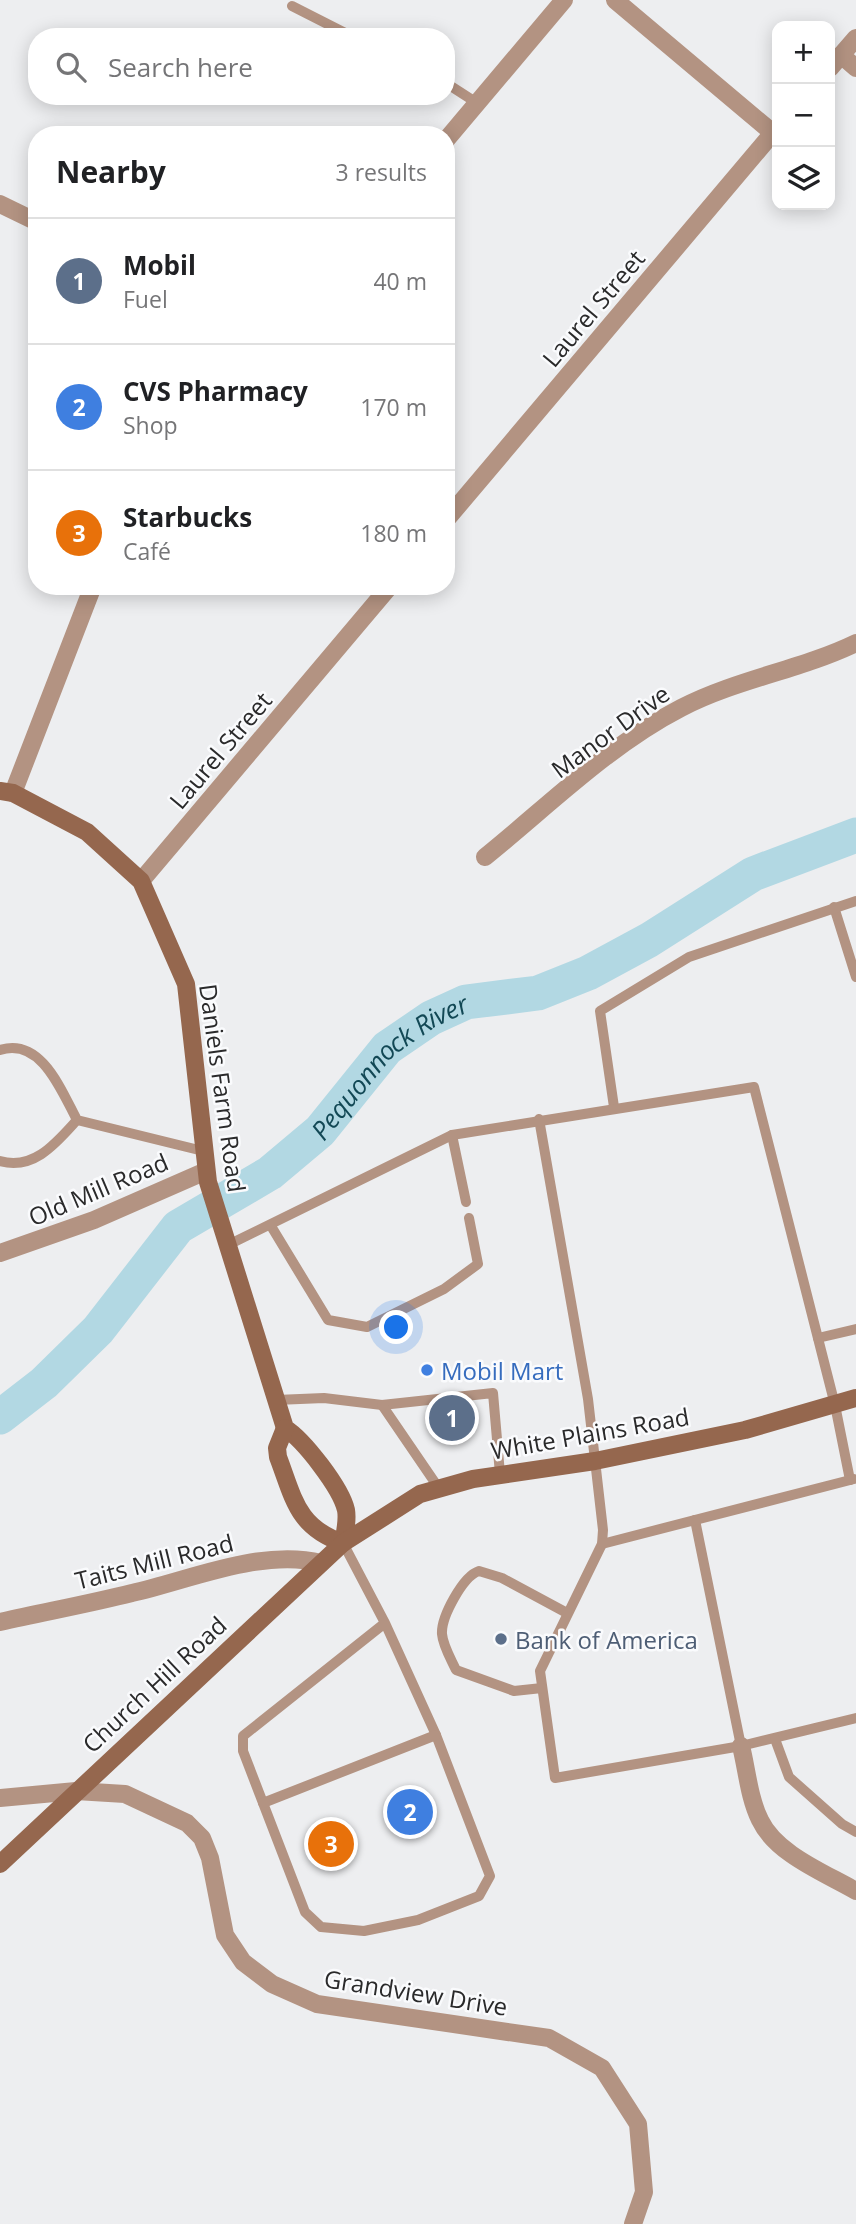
<!DOCTYPE html>
<meta charset="utf-8">
<style>
:root{--surface:#fff;--page:#f6f6f6;--text:#202124;--muted:#757577;--line:#e0e0e0;--accent:#ea580c}
body{margin:0;font-family:"Open Sans",sans-serif;background:var(--page);color:var(--text)}
.controls{position:absolute;right:21px;top:21px;display:grid;overflow:hidden;border-radius:14px;box-shadow:0 4px 18px #0003}
.controls button{width:63px;height:63px;display:grid;place-items:center;padding:0;border:0;border-bottom:2px solid var(--line);background:var(--surface);color:var(--text);font:35px sans-serif}
.you{position:absolute;left:397px;top:1328px;width:24px;height:24px;margin:-18px;border:5px solid #fff;border-radius:50%;background:#1a73e8;box-shadow:0 0 0 10px #1a73e833}
.badge{display:grid;place-items:center;width:46px;height:46px;border-radius:50%;background:var(--accent);color:#fff;font-size:23px;font-weight:700}
.pin{position:absolute;translate:-50% -50%;border:4px solid #fff;box-shadow:0 2px 7px #0006}
.list{margin:0;padding:0;list-style:none}
h2{display:flex;justify-content:space-between;align-items:center;height:91px;margin:0;padding:0 28px;font-size:30px}
h2 small{font-size:23px;font-weight:400;color:var(--muted)}
.list li{display:grid;grid-template-columns:46px 1fr auto;gap:21px;align-items:center;box-sizing:border-box;height:126px;padding:0 28px;border-top:2px solid var(--line)}
.list b{display:block;font-size:26px;white-space:nowrap}
.list p{margin:0;font-size:23px;white-space:nowrap;color:var(--muted)}
.list em{font-size:23px;font-style:normal;color:var(--muted)}
.icon{flex:none;width:38px;height:38px;fill:none;stroke:currentColor;stroke-width:2;stroke-linecap:round;stroke-linejoin:round}
.map{position:relative;flex:none;width:856px;height:2224px;overflow:hidden}
.search{position:absolute;background:var(--surface);box-shadow:0 4px 18px #0003;left:28px;top:28px;width:427px;height:77px;display:flex;align-items:center;gap:18px;box-sizing:border-box;padding:0 24px;border-radius:28px;color:var(--muted);font-size:26px}
.panel{position:absolute;background:var(--surface);box-shadow:0 4px 18px #0003;left:28px;top:126px;width:427px;height:469px;border-radius:28px}
.map>svg:first-child{display:block}
</style>
<div class="map">
<svg width="856" height="2224" viewBox="0 0 856 2224">
<rect width="100%" height="100%" fill="#edeef0"/>
<g fill="none" stroke-linecap="round" stroke-linejoin="round">
<path stroke="#b2d8e3" stroke-width="35" id="s1" d="M0,1417L44,1383L98,1330L178,1227L270,1173L320,1131L387,1048L431,1018L466,1002L538,993L588,973L649,940L753,874L856,835"/>
<g stroke="#b39382" stroke-width="10">
<polyline points="292,6 353,37"/>
<polyline points="446,83 477,103"/>
<polyline points="834,907 856,977"/>
<path d="M0,1050C41,1037 61,1090 77,1120L203,1151"/>
<polyline points="614,1107 600,1011 689,957 856,901"/>
<polyline points="539,1119 588,1399 603,1530 602,1544 540,1671 555,1778 741,1746 856,1718"/>
<polyline points="452,1135 466,1202"/>
<path d="M0,1161C34,1171 57,1142 77,1120"/>
<polyline points="271,1226 328,1320 367,1327 444,1289 478,1264 469,1218"/>
<polyline points="228,1245 452,1135 754,1087 835,1405 850,1480"/>
<polyline points="818,1338 856,1329"/>
<polyline points="276,1400 324,1398 382,1405 493,1393 500,1474"/>
<polyline points="382,1405 438,1487"/>
<polyline points="695,1520 741,1746"/>
<polyline points="343,1543 385,1623 436,1735 490,1876 479,1896 418,1920 364,1931 321,1927 305,1912 243,1751 243,1736 385,1623"/>
<polyline points="602,1544 854,1479"/>
<path d="M542,1688L514,1691L456,1670C451,1659 443,1646 442,1634C441,1617 463,1576 479,1571L502,1578L567,1613"/>
<polyline points="775,1739 789,1777 842,1824 856,1832"/>
<polyline points="263,1803 436,1735"/>
</g>
<g stroke="#b39382" stroke-width="18">
<polyline points="615,0 773,133"/>
<polyline points="841,55 856,68"/>
<polyline points="830,68 856,38"/>
<polyline points="446,140 564,0"/>
<polyline points="0,204 37,222"/>
<polyline points="446,520 777,128"/>
<polyline points="13,793 93,586"/>
<path d="M485,857C547,807 609,745 681,708C737,679 800,670 856,643"/>
<polyline points="141,881 390,586"/>
<polyline points="0,1253 94,1220 206,1171"/>
<path d="M0,1622C44,1612 88,1604 132,1593C190,1580 262,1548 321,1563"/>
<path d="M741,1746C747,1770 749,1798 760,1820C776,1854 825,1873 856,1891"/>
<polyline points="0,1798 76,1791 125,1794 187,1823 202,1838 210,1858 225,1935 243,1962 272,1984 317,2004 549,2038 602,2068 638,2124 644,2192 633,2224"/>
</g>
<g stroke="#95674e" stroke-width="18">
<path d="M0,791L13,793L87,832L141,881L186,984L208,1182L285,1428C304,1440 341,1488 346,1510C348,1521 345,1532 343,1543"/>
<path d="M285,1428L277,1448L278,1457C294,1499 297,1527 343,1543"/>
<polyline points="0,1864 343,1543 420,1494 473,1479 595,1461 745,1430 856,1398"/>
</g>
</g>
<circle fill="#3f7fe0" stroke="#fafbfd" stroke-width="2.5" cx="427" cy="1370" r="7"/>
<circle fill="#5c6f8a" stroke="#fafbfd" stroke-width="2.5" cx="501" cy="1639" r="7"/>
<g text-anchor="middle" dominant-baseline="central" stroke-width="5" stroke-linejoin="round" paint-order="stroke">
<g font-size="24" fill="#2a2a2b" stroke="#fafbfd">
<text transform="translate(593 308) rotate(-50)">Laurel Street</text>
<text transform="translate(610 731) rotate(-36)">Manor Drive</text>
<text transform="translate(220 750) rotate(-50)">Laurel Street</text>
<text transform="translate(223 1088) rotate(82)">Daniels Farm Road</text>
<text transform="translate(98 1189) rotate(-23)">Old Mill Road</text>
<text transform="translate(590 1433) rotate(-10)">White Plains Road</text>
<text transform="translate(154 1561) rotate(-14)">Taits Mill Road</text>
<text transform="translate(154 1684) rotate(-43)">Church Hill Road</text>
<text transform="translate(416 1992) rotate(9)">Grandview Drive</text>
</g>
<g font-size="24" fill="#366cbe" stroke="#fafbfd" text-anchor="start">
<text x="441" y="1370">Mobil Mart</text>
</g>
<g font-size="24" fill="#4e5e75" stroke="#fafbfd" text-anchor="start">
<text x="515" y="1639">Bank of America</text>
</g>
<g font-size="26" font-style="italic" fill="#124855" stroke="#fafbfd">
<text stroke="none"><textPath href="#s1" startOffset="530">Pequonnock River</textPath></text>
</g>
</g>
</svg>
<div class="controls">
<button>+</button>
<button>−</button>
<button><svg class="icon" aria-label="layers" viewBox="0 0 24 24"><path d="M12 4l9 5-9 5-9-5zM3 14l9 5 9-5"/></svg></button>
</div>
<div class="you"></div>
<div class="pin badge" style="left:452px;top:1418px;background:#5c6f8a">1</div>
<div class="pin badge" style="left:410px;top:1812px;background:#3f7fe0">2</div>
<div class="pin badge" style="left:331px;top:1844px;background:#e8710a">3</div>
<div class="search"><svg class="icon" aria-label="search" viewBox="0 0 24 24"><circle cx="10" cy="10" r="6"/><path d="M15 15l6 6"/></svg>Search here</div>
<section class="panel">
<h2>Nearby<small>3 results</small></h2>
<ul class="list">
<li><span class="badge" style="background:#5c6f8a">1</span><div><b>Mobil</b><p>Fuel</p></div><em>40 m</em></li>
<li><span class="badge" style="background:#3f7fe0">2</span><div><b>CVS Pharmacy</b><p>Shop</p></div><em>170 m</em></li>
<li><span class="badge" style="background:#e8710a">3</span><div><b>Starbucks</b><p>Café</p></div><em>180 m</em></li>
</ul>
</section>
</div>
